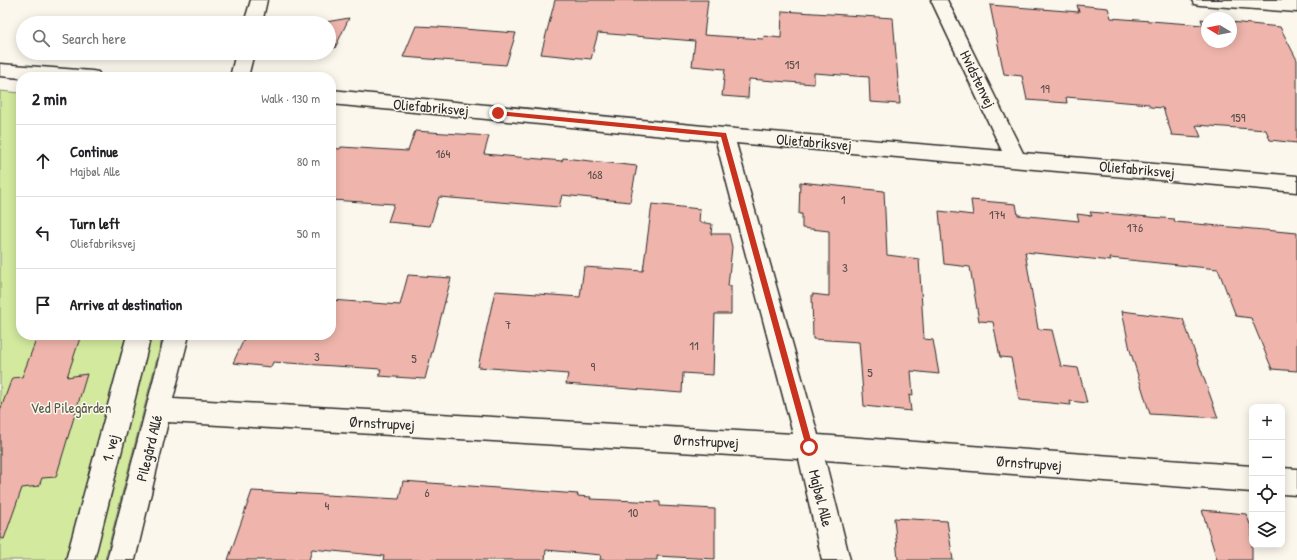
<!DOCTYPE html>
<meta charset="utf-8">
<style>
:root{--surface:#fff;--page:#f6f6f6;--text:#202124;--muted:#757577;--line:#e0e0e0}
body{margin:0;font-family:"Patrick Hand",sans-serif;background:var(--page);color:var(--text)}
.controls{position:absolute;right:12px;bottom:12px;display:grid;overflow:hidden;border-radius:8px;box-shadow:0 2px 10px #0003}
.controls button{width:36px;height:36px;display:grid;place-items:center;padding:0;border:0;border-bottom:1px solid var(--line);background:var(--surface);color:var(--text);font:20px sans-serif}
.compass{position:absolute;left:1201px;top:12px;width:36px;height:36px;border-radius:50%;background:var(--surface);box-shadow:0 2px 10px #0003;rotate:280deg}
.stop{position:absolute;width:12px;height:12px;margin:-9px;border:3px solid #c8321e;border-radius:50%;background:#fff}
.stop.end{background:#c8321e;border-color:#fff;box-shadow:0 1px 4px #0008}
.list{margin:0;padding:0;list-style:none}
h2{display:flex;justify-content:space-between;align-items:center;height:52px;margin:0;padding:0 16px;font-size:17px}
h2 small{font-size:13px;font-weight:400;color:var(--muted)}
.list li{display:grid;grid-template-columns:26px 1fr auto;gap:12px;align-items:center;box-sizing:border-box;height:72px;padding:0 16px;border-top:1px solid var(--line)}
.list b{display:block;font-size:15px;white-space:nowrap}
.list p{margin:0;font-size:13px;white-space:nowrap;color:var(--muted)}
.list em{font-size:13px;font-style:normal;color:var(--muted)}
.icon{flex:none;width:22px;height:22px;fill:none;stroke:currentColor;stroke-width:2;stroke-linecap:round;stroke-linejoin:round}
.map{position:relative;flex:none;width:1297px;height:560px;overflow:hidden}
.search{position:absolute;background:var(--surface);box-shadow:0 2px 10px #0003;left:16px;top:16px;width:320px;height:44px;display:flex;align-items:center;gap:10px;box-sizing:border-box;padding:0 14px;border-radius:22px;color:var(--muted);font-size:15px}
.panel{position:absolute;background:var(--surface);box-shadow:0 2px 10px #0003;left:16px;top:72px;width:320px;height:268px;border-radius:16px}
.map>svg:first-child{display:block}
</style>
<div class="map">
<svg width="1297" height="560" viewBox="0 0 1297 560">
<rect width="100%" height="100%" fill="#fbf7ec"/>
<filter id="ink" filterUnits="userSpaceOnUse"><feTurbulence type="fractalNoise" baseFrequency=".025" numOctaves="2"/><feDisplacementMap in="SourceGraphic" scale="8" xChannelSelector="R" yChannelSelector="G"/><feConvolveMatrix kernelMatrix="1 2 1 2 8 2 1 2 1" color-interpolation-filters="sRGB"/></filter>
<g filter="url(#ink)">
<polygon fill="#d2e99e" stroke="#7e8a64" points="0,91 21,93 21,335 163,335 105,560 0,560"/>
<g fill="#efb5ac" stroke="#2b2b2b">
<polygon points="555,0 708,0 704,35 763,39 764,36 781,38 782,11 893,18 900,104 870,102 869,77 814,73 814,84 749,79 748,98 722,96 725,69 692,66 695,41 598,33 591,59 541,54"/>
<polygon points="990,5 1079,12 1077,5 1108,8 1111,18 1203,25 1201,19 1207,20 1207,42 1231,42 1231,22 1280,27 1297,60 1297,143 1270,140 1266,130 1196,125 1201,137 1172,135 1163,108 1150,107 1149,104 1066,97 1067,103 1027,100 1022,76 1004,74"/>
<polygon points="349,18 335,48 329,47 329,23 320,23"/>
<polygon points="416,26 437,27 516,33 506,65 403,57"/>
<polygon points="415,131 489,136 484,154 562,161 563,158 637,166 630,202 562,195 559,207 439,197 430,226 388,222 394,204 331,200 331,148 340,149 341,147 408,151"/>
<polygon points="800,182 884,191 887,255 919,259 924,339 933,340 939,374 911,371 913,396 909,395 911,411 864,406 859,342 813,339 812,294 829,296 829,231 802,228 802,214 799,214"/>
<polygon points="971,200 1016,204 1018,215 1079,221 1077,214 1092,216 1090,212 1174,219 1175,222 1297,233 1297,371 1272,369 1251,318 1236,316 1218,269 1110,258 1111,261 1025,252 1038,329 1052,330 1061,366 1078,368 1087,403 1070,401 1071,405 1019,400 1011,358 1000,357 993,322 979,321 970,267 944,264 939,211 973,215"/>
<polygon points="652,204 700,209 699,222 712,224 711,234 729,234 732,247 728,286 731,286 731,314 715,314 713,375 683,373 682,393 566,384 568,374 478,367 495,291 580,297 584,267 643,271"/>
<polygon points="408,275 451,278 425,379 379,376 381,369 273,362 271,367 233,363 246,335 331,335 331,300 400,305"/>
<polygon points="1122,311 1183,319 1218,418 1150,414 1130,350"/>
<polygon points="38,335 81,335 67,377 87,374 56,477 42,478 39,486 22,488 4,539 0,538 0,411 12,378 22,377"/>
<polygon points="403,481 578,494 577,496 591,497 590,499 660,502 660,506 715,509 715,559 657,556 657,560 600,560 601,555 546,550 545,560 383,560 384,556 312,549 309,560 228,560 252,491 399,499"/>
<polygon points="1202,510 1246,514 1252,529 1252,560 1217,560"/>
<polygon points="894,518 947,521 953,560 898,560"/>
</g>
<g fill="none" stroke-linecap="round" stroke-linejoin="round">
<g stroke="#2b2b2b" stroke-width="3">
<g id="minor">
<polygon points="251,0 267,0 262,23 244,23"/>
<polygon points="931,0 947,0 1023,153 1297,176 1297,192 736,143 818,435 1252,466 1252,492 825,460 850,560 822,560 799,459 168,422 135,560 107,560 165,335 189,335 173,399 793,434 716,141 331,104 331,90 724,128 1002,151"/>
<polygon points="1192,0 1297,0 1297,12 1200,5 1194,4"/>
<polygon points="236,53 254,53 248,77 230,77"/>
<polygon points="0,64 92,71 98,72 101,77 21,78 0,76"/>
<polygon points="127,335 151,335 94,560 66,560"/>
<polygon points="1282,468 1297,469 1297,495 1282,494"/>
</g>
</g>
<use href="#minor" fill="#fbf7ec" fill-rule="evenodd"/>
</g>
</g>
<polygon fill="#c8321e" points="498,111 726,133 813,447 812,450 809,451 806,447 721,137 498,115 495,113"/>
<g text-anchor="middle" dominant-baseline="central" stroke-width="3" stroke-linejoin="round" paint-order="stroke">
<g font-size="13" fill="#5c4e4b">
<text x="792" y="64">151</text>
<text x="1045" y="88">19</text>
<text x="1238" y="117">159</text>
<text x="443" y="153">164</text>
<text x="595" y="174">168</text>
<text x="843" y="199">1</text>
<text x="997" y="214">174</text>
<text x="1135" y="227">176</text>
<text x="845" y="267">3</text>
<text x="508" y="324">7</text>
<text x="694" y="345">11</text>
<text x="317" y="356">3</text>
<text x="414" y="358">5</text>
<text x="593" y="366">9</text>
<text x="870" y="372">5</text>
<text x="427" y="492">6</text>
<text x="327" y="505">4</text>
<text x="633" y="512">10</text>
</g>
<g font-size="15" fill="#2b2b2b" stroke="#fbf7ec">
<text transform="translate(978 79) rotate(64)">Hvidstenvej</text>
<text transform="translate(431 107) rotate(5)">Oliefabriksvej</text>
<text transform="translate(814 142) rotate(5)">Oliefabriksvej</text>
<text transform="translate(1137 169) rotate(5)">Oliefabriksvej</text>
<text transform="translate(382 423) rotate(3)">Ørnstrupvej</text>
<text transform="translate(706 441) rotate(3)">Ørnstrupvej</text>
<text transform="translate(110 448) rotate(-75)">1. vej</text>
<text transform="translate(149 448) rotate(-76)">Pilegård Allé</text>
<text transform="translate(1029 463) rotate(4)">Ørnstrupvej</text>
<text transform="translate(821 498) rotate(76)">Majbøl Alle</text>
</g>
<g font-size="15" fill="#555a48" stroke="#fbf7ec">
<text x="71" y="407">Ved Pilegården</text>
</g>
</g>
</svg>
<div class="controls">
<button>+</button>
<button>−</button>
<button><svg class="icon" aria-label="locate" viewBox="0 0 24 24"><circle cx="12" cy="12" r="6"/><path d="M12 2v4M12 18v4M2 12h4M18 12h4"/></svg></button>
<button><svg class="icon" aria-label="layers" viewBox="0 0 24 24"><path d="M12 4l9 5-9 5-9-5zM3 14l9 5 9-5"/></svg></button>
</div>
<svg class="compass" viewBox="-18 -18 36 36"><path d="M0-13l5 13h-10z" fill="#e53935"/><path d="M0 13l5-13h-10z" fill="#757577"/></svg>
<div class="stop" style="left:809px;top:447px"></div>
<div class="stop end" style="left:498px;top:113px"></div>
<div class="search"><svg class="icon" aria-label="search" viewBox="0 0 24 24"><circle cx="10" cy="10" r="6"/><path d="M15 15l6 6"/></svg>Search here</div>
<section class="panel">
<h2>2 min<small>Walk · 130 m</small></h2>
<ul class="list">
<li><svg class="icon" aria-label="ahead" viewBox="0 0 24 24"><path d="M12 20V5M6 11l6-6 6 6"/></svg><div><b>Continue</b><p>Majbøl Alle</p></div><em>80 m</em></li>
<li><svg class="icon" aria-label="left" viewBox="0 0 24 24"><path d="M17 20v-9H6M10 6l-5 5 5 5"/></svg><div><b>Turn left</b><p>Oliefabriksvej</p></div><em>50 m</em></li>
<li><svg class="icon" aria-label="arrive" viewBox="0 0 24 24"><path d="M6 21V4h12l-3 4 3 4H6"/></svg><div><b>Arrive at destination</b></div></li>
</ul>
</section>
</div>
